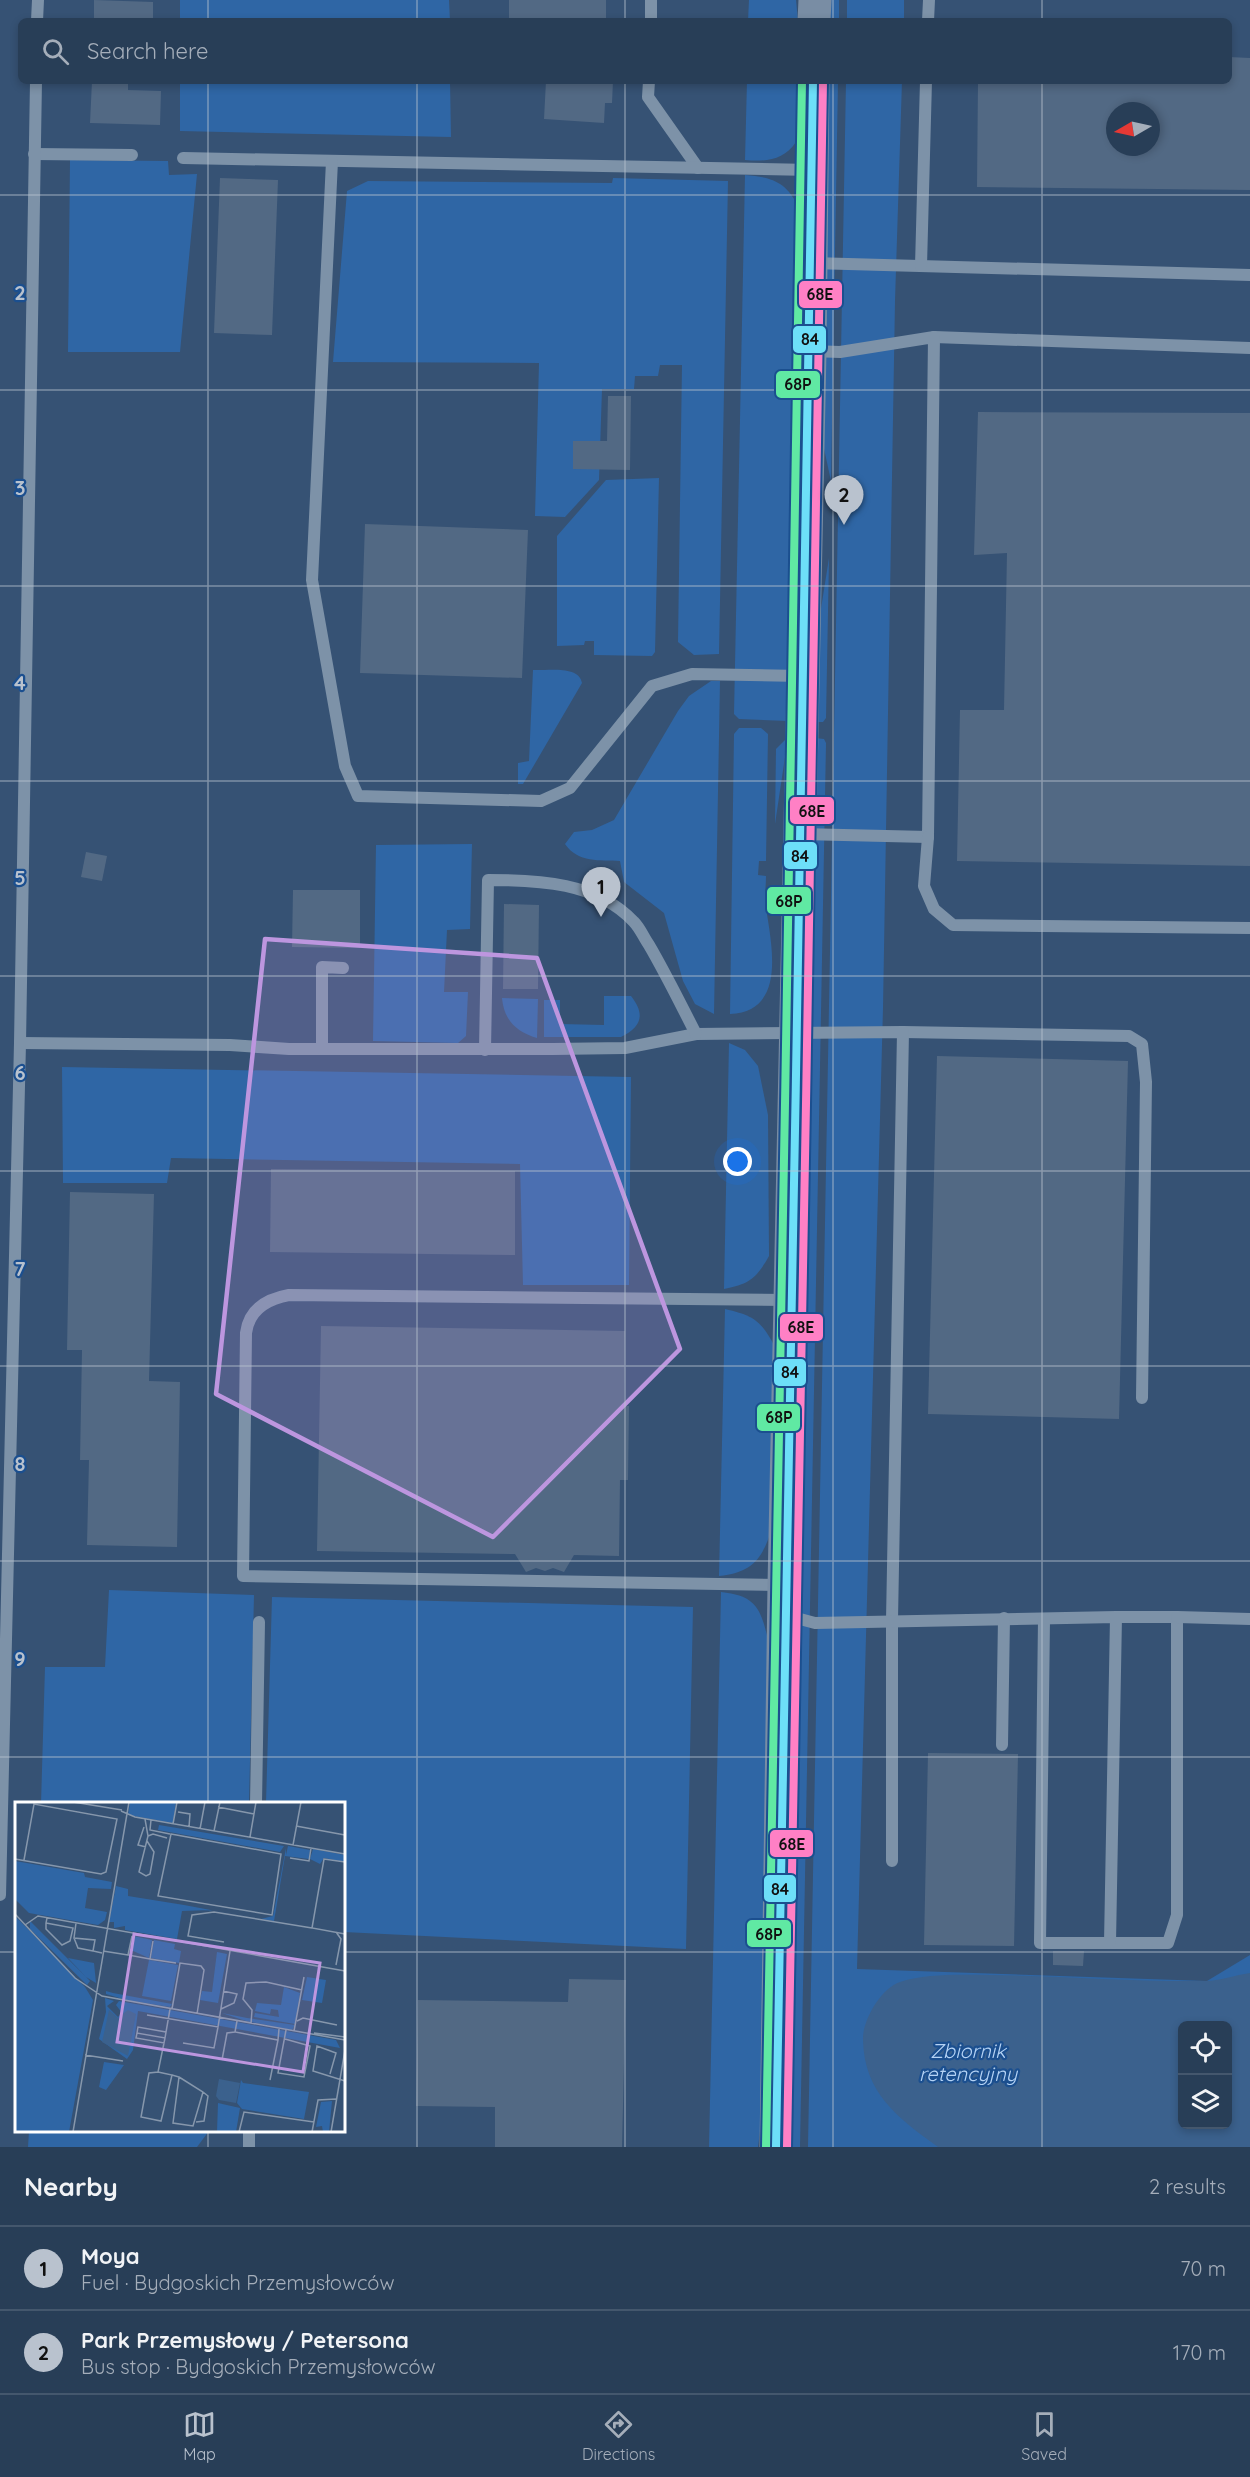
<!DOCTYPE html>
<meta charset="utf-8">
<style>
:root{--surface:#283e57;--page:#344961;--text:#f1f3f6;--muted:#a5aeba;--line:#44576d;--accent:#b9c2ce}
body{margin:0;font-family:Quicksand,sans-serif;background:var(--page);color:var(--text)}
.controls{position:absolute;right:18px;bottom:18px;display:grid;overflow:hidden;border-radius:9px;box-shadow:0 3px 9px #0003}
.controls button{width:54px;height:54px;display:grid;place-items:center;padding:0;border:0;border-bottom:2px solid var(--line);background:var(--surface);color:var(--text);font:30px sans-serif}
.compass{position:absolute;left:1106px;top:102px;width:54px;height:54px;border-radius:50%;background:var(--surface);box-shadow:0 3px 9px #0003;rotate:261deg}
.you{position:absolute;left:738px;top:1162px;width:21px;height:21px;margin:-15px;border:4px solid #fff;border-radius:50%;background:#1a73e8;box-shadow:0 0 0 9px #1a73e833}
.badge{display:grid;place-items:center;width:39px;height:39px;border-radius:50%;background:var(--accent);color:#111;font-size:20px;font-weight:700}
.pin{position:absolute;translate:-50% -50px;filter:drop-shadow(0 2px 3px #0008)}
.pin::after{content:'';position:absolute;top:32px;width:21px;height:18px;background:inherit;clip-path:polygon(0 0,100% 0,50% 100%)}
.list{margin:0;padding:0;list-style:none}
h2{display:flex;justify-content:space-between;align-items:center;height:78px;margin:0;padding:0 24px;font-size:26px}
h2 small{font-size:20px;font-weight:400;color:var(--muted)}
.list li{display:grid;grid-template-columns:39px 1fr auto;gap:18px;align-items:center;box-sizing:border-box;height:84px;padding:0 24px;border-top:2px solid var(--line)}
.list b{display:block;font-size:22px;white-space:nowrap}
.list p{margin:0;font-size:20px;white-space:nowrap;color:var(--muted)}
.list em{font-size:20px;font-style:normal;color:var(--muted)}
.icon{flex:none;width:33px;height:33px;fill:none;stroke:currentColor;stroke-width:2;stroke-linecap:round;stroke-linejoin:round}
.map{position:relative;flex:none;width:1250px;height:2147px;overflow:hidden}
.search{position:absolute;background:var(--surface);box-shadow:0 3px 9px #0003;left:18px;right:18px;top:18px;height:66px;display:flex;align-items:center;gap:15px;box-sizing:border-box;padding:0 21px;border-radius:9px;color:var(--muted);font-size:22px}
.sheet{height:246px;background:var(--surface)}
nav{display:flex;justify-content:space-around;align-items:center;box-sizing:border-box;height:84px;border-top:2px solid var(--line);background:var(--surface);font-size:16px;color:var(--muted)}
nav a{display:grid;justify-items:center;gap:3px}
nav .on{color:var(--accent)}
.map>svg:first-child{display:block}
</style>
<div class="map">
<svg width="1250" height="2147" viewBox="0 0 1250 2147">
<rect width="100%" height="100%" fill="#365274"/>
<g fill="#2f66a5" fill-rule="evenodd">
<polygon points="180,0 449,0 450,21 180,21"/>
<polygon points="749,0 796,0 798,21 748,21"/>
<rect x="828" y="0" width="11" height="21"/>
<rect x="847" y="0" width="57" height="21"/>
<polygon points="180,81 450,81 451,137 180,131"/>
<path d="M747,81H799L796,142C784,160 766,162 745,160Z"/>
<polygon points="827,81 838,81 831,481 823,444"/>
<path d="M846,81H902L895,301L883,1008L857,1969L1207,1981L1250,1955V2147H808ZM1182,2026H1228V2124H1182Z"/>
<polygon points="70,160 168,161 169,175 197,174 180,352 68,352"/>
<path d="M745,175C770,177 786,181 797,205L788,721L739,719L734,714Z"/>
<polygon points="613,178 728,181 719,654 694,655 678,642 682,365 660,365 658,376 635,376 634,389 602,389 599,480 565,517 535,516 539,363 333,362 347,191 368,181 612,183"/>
<polygon points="659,478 655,652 652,656 594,655 594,641 585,641 584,645 557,646 557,536 606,480"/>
<polygon points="829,558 826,718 823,722 815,722 817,634"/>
<path d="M533,670C547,671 579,665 582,683L523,784H518V763L529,761Z"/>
<path d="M711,681H720L714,1014L695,1004L683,981L664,913L624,882L620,861C600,860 578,863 565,844L574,832L592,830L614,820L678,711L689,696Z"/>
<path d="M739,728H761L768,734L766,861H759L758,875L766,876C766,884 765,892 765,900C769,936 791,1011 730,1014L734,734Z"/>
<polygon points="788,737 775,824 776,749"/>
<polygon points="815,738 824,739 826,743 800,2147 790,2147"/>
<polygon points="472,844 470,929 447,930 444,992 468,992 466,1036 458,1043 373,1041 376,845"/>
<path d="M604,996H631C646,1015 641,1027 621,1037H544V1000H560V1024L604,1025Z"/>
<path d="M502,998L538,999L537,1038C516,1032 504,1020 502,998Z"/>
<path d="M729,1043L745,1050L758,1066L768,1115L769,1256C756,1279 749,1284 724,1289Z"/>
<polygon points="62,1067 631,1077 629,1285 523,1285 520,1164 171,1158 167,1183 63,1183"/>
<path d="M725,1309C755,1316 761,1321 775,1347L773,1524C764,1556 755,1572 719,1576Z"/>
<polygon points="109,1590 254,1595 249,1803 41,1804 45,1667 105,1667"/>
<path d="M721,1592C760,1596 761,1612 770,1647L761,2124L758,2147H709Z"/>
<polygon points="272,1597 693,1607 686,1949 344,1932 344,1804 266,1803"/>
<polygon points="29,2131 29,2130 209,2131 197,2147 28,2147"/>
</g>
<path fill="#3b618d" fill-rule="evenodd" d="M1250,1973V2147H938C898,2118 864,2093 863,2040C862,2021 881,1988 900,1982C928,1973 961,1975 991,1975C1062,1976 1134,1982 1205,1981C1220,1981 1235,1975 1250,1973ZM1182,2026H1228V2124H1182Z"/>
<g fill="#526984" fill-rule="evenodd">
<polygon points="94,0 153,2 153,21 94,21"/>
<rect x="509" y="0" width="97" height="21"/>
<path d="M1229,57L1250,58V190L977,187L978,81H1229ZM1115,111H1151V147H1115Z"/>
<polygon points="92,81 128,81 128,90 161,91 160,125 90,123"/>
<polygon points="546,81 613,81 612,103 605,103 604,123 544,119"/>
<polygon points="220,178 278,180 272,335 214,333"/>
<polygon points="608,396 631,396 630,470 573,469 573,441 607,441"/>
<polygon points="978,412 1250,413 1250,866 957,861 960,710 1004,710 1007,553 974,555"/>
<polygon points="365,524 528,530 522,678 360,673"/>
<polygon points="86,852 107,856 102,881 81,877"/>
<polygon points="293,890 360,890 360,948 292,947"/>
<polygon points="504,904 539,905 538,989 503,989"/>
<polygon points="937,1056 1128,1061 1119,1419 928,1414"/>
<polygon points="271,1169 515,1171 515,1255 270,1252"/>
<polygon points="70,1192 154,1194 149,1381 180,1382 177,1547 87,1545 89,1460 80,1460 82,1350 67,1350"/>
<polygon points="321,1326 625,1331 624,1406 629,1406 628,1480 620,1480 619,1556 574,1555 564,1572 553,1568 545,1571 536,1568 526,1572 515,1554 317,1551"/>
<polygon points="928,1753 1018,1754 1014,1946 924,1945"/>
<polygon points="1053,1951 1084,1951 1083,1966 1053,1965"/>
<polygon points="569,1979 626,1980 622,2147 495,2147 495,2107 416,2106 418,2000 568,2002"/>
</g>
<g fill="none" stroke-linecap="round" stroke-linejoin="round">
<g stroke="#7d92a8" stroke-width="12">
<polyline points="37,21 38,0"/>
<polyline points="651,21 651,0"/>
<polyline points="928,21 929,0"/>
<polyline points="649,81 648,97 698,168"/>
<polyline points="34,154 132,155"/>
<polyline points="183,158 811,170"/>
<polyline points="332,161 312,580 345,766 358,796 541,801 570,788 652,686 692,674 801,676"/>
<polyline points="812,263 1250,275"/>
<polyline points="921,266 926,81"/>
<polyline points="934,337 1250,348"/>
<polyline points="801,834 928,837 934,337 840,352 811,351"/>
<polyline points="928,837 924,886 934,909 953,925 1250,928"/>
<polyline points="903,1032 1129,1036 1142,1044 1146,1082 1142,1398"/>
<polyline points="20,1043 230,1045 289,1049 553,1049 625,1048 696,1034 903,1032 892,1620 892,1861"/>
<polyline points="322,1049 322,967 343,968"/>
<path d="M485,1050L488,880C538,880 597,882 634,922C640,928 644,938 649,945C666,974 681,1005 696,1034"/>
<path d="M783,1585L243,1576L246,1333C249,1309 267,1299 289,1295L788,1300"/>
<polyline points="785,1615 815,1623 1116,1617 1110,1943 1168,1943 1177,1915 1177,1617 1116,1617"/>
<polyline points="1177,1617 1250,1619"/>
<polyline points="1044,1619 1040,1943 1110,1943"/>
<polyline points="1002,1745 1004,1618"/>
<polyline points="256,1804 259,1622"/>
<polyline points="0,1895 20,1043 36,81"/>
<polyline points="249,2147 249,2130"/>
</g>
<g stroke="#798da4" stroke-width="33">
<polyline points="814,21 815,0"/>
<polyline points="776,2147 784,1585 810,351 813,81"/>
</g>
<g stroke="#1b4f8f" stroke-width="12">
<path id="bus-1" d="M776,2147C786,1458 805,770 813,81"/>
</g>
<g stroke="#1b4f8f" stroke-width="12">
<path id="bus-2" d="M787,2147C796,1458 816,770 823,81"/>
</g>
<g stroke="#1b4f8f" stroke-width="12">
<path id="bus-3" d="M766,2147C775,1458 795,770 802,81"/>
</g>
<use href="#bus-1" stroke="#6ddff8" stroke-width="8"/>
<use href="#bus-2" stroke="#ff80c5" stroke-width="8"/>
<use href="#bus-3" stroke="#60e9a3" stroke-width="8"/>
</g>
<path fill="#bd96df" fill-opacity="0.2" stroke="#bd96df" stroke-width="4.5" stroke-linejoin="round" d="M265,939L537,958L680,1349L493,1537L216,1394Z"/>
<path fill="none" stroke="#b9c2ce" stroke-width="1.5" stroke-opacity="0.55" d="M208,0V21M417,0V21M625,0V21M833,0V21M1042,0V21M208,81V1804M417,81V2147M625,81V2147M833,81V2147M1042,81V2147M0,195H1250M0,390H1250M0,586H1250M0,781H1250M0,976H1250M0,1171H1250M0,1366H1250M0,1561H1250M0,1757H1250M0,1952H16M344,1952H1250M208,2130V2147"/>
<g text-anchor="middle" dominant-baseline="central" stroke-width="4.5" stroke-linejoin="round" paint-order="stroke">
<g font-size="20" font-style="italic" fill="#b5d3f5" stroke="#1b4f8f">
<text x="968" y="2050">Zbiornik<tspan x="968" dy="23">retencyjny</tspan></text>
</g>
</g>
<g transform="translate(15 1802)">
<rect width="330" height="330" fill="#365274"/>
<path d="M115,0H161L158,21L113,13ZM144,23L269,44L265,50L143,28ZM273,44L295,48L294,57L270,54L259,119L246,117L258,114L271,46V53ZM298,47L330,53V60L309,56L305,62L295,57ZM0,59L69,71L70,75L97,80L96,87L73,86L70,106L92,110L90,118L83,123L14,111L0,97ZM101,84L113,87V94L169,103L244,117L196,108L167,109L162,137L110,128V124L99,126V120H94ZM0,114L70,185L78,198L54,330H0ZM15,119L75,179L72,183L15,127ZM118,134L137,138L134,156L116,148ZM139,138L160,142L159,147L166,149L164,161L136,156ZM202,150L212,152L203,201L185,198L187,189L197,190ZM53,156L79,161L81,181L71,175ZM134,158L163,163L156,199L127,194ZM292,175L311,178L307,201L287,198ZM269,185L285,191L280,222L239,215L240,211L264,215L263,208L256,207L255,212L240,209L242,201L266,203ZM91,189L98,191L157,202L155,205L111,198L91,192ZM90,196L99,199L92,204L103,215L107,211L101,203L104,199L321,238L325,246L123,209L118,248L112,257L84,237L91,210ZM207,211L232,216L280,223L277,228L231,219ZM89,260L109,263L91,288L84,285ZM226,278L228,281L294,290L289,317L227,307L222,301ZM317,299L314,330H308L307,324L301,325L306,300ZM203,301L225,306L221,330H202Z" fill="#2f66a5"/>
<path d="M94,208L103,216L113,208L121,212L113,254L87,240ZM204,277L225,281L221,301L204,298L201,294Z" fill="#3b618d"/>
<path fill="none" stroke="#8697ac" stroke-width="1.5" d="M58,0L107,8M203,5L239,12M106,9L120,15L330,52M163,10L175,12L174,25M130,17L133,34L124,70L131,74L135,72L139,50L132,39M136,18L135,28L155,32M158,22L162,0M281,24L330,33M129,25L123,43L131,45M185,27L190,0M199,29L205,0M156,32L266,52L257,113L143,94ZM133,34L138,32L152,36M235,35L241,0M278,43L286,0M275,56L294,59L296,46M0,57L86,72L91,70L102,17L19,2L9,58M330,60L309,57L297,126L330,132M0,112L60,176L87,194L330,238M31,121L58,126L55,139L47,143L31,127V121L32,116M61,121L59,136L80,138L78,149L87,151M10,123L23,114L330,169M321,130L326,137L321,163M117,134L113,153L135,157M59,136L63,146L78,149M138,139L135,157L161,161M209,140L173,134L177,113L199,110L297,126M88,149L113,153M157,207L165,161L186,164L189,168L182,212M206,207L219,201L222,192L208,189M132,213L203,225L215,149M222,219L220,230L263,238L264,227M282,219L288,216L322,223M236,222L237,208L228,197L231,181L251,180L287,188M279,229L289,175M122,231L123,225L151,230M299,231L330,235M150,236L149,241L121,236L122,231L150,236L155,207M270,237L295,244L289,275L263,271L271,228M168,241L199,246L203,225M70,253L108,259M207,258L212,231L220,230M143,270L157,273L146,319L126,315L134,271L143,270L149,241M315,272L321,251L302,244L298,269L330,279M157,273L164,275L158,321L178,324L188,290L164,275M255,278L263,238M181,320L189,319L193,294L188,290M58,330L114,0M224,330L229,310L299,320M297,330L303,298L321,297M316,330L330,248"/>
<path fill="#bd96df" fill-opacity="0.15" stroke="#bd96df" stroke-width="3" d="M119,132L305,161L288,270L102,240Z"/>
<rect width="330" height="330" fill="none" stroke="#fff" stroke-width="3"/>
</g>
<g font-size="20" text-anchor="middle" font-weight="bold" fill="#b9c2ce" stroke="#1b4f8f" stroke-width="4.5" stroke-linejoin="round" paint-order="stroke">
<text x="20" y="300">2</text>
<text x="20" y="495">3</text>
<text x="20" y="690">4</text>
<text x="20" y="885">5</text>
<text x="20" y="1080">6</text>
<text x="20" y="1276">7</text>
<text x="20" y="1471">8</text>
<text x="20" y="1666">9</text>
</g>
<g stroke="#1b4f8f" stroke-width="2">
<rect x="798" y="280" width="45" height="29" rx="6" fill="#ff80c5"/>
<rect x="792" y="325" width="35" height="29" rx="6" fill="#6ddff8"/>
<rect x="775" y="370" width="46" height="29" rx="6" fill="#60e9a3"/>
<rect x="789" y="796" width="46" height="29" rx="6" fill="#ff80c5"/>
<rect x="783" y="841" width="35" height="29" rx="6" fill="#6ddff8"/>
<rect x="766" y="886" width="46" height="29" rx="6" fill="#60e9a3"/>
<rect x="779" y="1313" width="45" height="29" rx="6" fill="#ff80c5"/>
<rect x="773" y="1358" width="34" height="29" rx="6" fill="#6ddff8"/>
<rect x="756" y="1403" width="45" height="29" rx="6" fill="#60e9a3"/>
<rect x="769" y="1829" width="45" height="29" rx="6" fill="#ff80c5"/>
<rect x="763" y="1874" width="34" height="29" rx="6" fill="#6ddff8"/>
<rect x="746" y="1919" width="46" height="29" rx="6" fill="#60e9a3"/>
</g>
<g font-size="16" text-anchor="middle" font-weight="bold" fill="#111">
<text x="820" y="300">68E</text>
<text x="810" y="345">84</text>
<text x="798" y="390">68P</text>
<text x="812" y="817">68E</text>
<text x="800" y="862">84</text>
<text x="789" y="907">68P</text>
<text x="801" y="1333">68E</text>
<text x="790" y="1378">84</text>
<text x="779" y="1423">68P</text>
<text x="792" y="1850">68E</text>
<text x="780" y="1895">84</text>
<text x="769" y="1940">68P</text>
</g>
</svg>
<div class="controls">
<button><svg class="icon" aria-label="locate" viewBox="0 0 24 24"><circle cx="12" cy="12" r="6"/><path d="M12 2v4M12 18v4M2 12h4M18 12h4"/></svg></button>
<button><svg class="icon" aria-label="layers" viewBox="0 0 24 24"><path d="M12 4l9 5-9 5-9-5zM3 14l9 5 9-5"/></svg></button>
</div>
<svg class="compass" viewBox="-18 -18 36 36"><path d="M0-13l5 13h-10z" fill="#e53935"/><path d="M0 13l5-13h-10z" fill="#a5aeba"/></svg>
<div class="you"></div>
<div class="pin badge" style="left:601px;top:917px">1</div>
<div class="pin badge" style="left:844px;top:525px">2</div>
<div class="search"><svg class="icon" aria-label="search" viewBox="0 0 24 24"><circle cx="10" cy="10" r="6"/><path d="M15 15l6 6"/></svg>Search here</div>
</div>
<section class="sheet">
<h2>Nearby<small>2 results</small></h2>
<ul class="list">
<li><span class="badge">1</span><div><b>Moya</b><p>Fuel · Bydgoskich Przemysłowców</p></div><em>70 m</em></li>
<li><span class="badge">2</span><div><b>Park Przemysłowy / Petersona</b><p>Bus stop · Bydgoskich Przemysłowców</p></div><em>170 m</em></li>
</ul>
</section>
<nav>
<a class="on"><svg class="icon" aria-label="map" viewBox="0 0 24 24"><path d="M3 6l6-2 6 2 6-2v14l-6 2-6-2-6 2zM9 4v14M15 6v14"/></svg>Map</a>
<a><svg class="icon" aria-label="directions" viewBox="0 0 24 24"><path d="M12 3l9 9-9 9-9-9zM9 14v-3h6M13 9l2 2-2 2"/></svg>Directions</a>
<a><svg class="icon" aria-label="saved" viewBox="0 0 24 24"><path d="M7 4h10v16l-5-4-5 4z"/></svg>Saved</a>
</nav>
